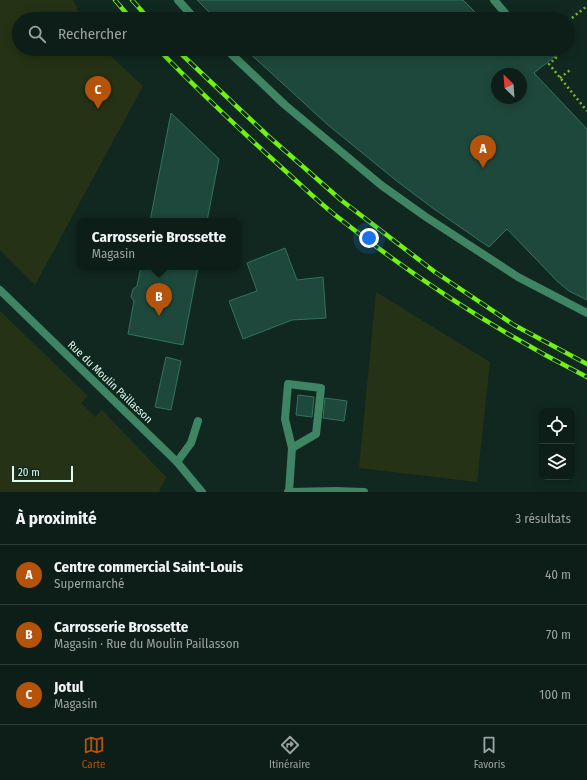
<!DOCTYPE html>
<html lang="fr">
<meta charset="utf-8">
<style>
:root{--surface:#0d1e18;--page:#162721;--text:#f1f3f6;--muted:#9aa2a2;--line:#2d3c37;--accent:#b45309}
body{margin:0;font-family:"Fira Sans Condensed",sans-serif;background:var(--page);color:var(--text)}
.controls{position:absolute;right:12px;bottom:12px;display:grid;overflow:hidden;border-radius:8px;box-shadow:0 2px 10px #0003}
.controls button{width:36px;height:36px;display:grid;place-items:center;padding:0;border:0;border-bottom:1px solid var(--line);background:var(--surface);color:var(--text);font:20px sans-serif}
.compass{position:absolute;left:491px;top:68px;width:36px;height:36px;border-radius:50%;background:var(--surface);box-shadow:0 2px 10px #0003;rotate:335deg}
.scale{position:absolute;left:12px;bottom:10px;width:61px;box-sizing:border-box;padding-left:4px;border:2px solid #dafdef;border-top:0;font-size:11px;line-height:14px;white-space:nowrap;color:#dafdef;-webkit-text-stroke:3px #112820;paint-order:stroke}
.you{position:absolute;left:369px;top:238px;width:14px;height:14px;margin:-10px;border:3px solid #fff;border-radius:50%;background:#1a73e8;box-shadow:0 0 0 6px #1a73e833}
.badge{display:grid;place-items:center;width:26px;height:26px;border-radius:50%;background:var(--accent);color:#fff;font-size:13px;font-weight:700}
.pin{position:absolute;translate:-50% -33px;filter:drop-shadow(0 1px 2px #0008)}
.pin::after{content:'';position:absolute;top:21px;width:14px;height:12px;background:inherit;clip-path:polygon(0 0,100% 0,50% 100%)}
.popup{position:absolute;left:77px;top:218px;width:164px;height:52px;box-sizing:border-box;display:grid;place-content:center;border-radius:8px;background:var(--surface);filter:drop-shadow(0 1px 3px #0005);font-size:13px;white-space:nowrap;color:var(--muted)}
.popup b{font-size:15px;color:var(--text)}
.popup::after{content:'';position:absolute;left:50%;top:100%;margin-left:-8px;border:8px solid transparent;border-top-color:var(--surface)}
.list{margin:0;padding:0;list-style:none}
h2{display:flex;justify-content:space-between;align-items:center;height:52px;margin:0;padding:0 16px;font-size:17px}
h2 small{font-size:13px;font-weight:400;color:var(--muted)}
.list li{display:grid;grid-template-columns:26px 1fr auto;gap:12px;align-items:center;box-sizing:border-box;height:60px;padding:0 16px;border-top:1px solid var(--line)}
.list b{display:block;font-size:15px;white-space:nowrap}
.list p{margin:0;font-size:13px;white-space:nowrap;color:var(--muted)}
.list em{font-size:13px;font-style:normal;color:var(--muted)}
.icon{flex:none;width:22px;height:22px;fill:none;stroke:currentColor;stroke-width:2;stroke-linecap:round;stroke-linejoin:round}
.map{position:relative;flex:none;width:587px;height:492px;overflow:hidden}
.search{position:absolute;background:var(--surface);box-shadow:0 2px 10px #0003;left:12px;right:12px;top:12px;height:44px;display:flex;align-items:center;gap:10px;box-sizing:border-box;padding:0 14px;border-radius:22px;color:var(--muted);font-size:15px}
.sheet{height:232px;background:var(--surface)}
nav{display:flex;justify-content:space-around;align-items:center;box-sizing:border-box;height:56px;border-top:1px solid var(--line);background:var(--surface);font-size:11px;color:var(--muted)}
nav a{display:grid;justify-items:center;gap:2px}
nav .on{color:var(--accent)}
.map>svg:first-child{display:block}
</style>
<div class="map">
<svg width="587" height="492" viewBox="0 0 587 492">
<rect width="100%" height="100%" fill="#112820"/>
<g fill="#253215">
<polygon points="0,0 73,0 82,19 19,19 19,49 103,49 143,86 35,285 0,250"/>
<polygon points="376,292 490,362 477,482 359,468"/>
<polygon points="0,311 88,396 81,403 95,417 102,410 166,477 159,492 0,492"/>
</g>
<g fill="#1e483b" stroke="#32735e" fill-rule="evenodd">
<polygon points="197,0 463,0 482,19 216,19"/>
<path d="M245,49H564L534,73L587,129V300L569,291L558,282L507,229L489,247L434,209L398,182L328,125ZM497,74H521V98H497Z"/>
<polygon points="171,113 219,159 207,221 150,221"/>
<polygon points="285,248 297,280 323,277 326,318 292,320 243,339 229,301 257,291 247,263"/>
<polygon points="141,267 198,267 183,345 128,334 134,301 131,297 133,289 137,286"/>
<polygon points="166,357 181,361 171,410 155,407"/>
<polygon points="298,395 314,397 312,417 296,415"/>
<polygon points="325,398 347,401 344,421 323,418"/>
</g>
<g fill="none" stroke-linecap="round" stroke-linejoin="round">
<g stroke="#80b537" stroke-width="2.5" stroke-dasharray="2 3" stroke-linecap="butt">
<polyline points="568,21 587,6"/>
<polyline points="549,49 556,58 549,64 587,111"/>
<polyline points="530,52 534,49"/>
<polyline points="560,78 570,70"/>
</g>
<g stroke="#3f8463" stroke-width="8">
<polyline points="178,0 195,19"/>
<polyline points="494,0 510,19"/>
<polyline points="226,49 285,105 381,185 426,217 518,277 587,313"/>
<polyline points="177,462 191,443 198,421"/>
<polyline points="289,492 292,448 316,434 321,388 288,384 285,419 292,448"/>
</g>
<polyline stroke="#3f8463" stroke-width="8" points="0,290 177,462 202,492"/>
<polyline stroke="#3f8463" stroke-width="8" points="288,492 336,491 364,492"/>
<g stroke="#70f310" stroke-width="4.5">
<g id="rail">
<polyline points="115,0 131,19"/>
<polyline points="132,0 149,19"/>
<path d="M158,49C198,90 239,129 281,167C299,183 316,200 335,215C413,277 498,332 587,377"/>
<polyline points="176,49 267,135 341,200 435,272 514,325 587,364"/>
</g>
</g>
<use href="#rail" stroke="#112820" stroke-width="3" stroke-dasharray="9" stroke-linecap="butt"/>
</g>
<g text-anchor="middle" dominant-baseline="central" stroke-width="3" stroke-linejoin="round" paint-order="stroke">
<g font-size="11" fill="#dafdef" stroke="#112820">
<text transform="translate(110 382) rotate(44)">Rue du Moulin Paillasson</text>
</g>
</g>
</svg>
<div class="controls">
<button><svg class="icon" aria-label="locate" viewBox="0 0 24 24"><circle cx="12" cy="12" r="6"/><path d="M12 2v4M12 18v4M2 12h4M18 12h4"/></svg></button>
<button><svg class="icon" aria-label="layers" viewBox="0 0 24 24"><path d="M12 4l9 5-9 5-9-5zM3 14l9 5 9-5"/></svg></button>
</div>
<svg class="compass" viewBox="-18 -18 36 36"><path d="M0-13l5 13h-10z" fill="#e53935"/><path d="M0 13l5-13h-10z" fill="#9aa2a2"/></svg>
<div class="scale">20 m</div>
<div class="you"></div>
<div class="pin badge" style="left:483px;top:168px">A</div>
<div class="pin badge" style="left:159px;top:316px">B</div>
<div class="popup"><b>Carrosserie Brossette</b>Magasin</div>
<div class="pin badge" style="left:98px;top:109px">C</div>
<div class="search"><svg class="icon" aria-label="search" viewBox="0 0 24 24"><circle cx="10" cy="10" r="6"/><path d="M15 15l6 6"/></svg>Rechercher</div>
</div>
<section class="sheet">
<h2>À proximité<small>3 résultats</small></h2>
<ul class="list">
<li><span class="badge">A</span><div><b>Centre commercial Saint-Louis</b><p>Supermarché</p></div><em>40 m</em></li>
<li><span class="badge">B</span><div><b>Carrosserie Brossette</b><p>Magasin · Rue du Moulin Paillasson</p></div><em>70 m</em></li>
<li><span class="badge">C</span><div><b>Jotul</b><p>Magasin</p></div><em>100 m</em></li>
</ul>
</section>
<nav>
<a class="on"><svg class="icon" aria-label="map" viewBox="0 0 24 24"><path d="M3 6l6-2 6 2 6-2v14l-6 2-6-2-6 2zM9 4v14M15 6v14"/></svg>Carte</a>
<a><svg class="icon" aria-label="directions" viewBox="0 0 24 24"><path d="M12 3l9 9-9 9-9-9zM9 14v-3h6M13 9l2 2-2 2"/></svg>Itinéraire</a>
<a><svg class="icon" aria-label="saved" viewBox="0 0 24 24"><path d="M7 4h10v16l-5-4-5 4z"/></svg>Favoris</a>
</nav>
